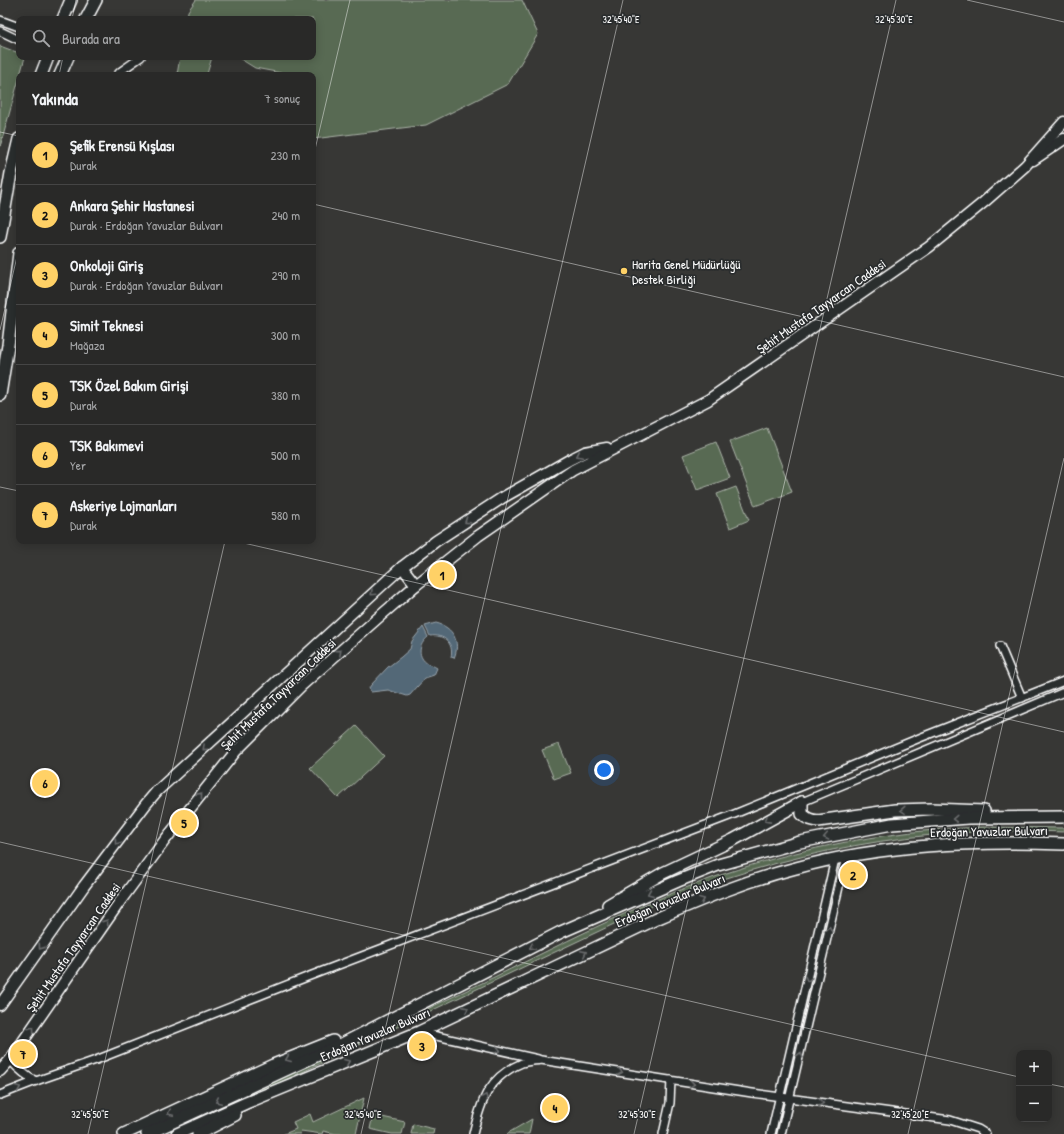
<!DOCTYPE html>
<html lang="tr">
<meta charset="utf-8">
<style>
:root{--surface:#292928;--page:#353534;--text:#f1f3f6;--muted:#a5a6a8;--line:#454545;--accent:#ffd166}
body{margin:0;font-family:"Patrick Hand",sans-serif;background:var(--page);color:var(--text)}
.controls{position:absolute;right:12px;bottom:12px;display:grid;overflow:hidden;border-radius:8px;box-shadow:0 2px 10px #0003}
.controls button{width:36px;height:36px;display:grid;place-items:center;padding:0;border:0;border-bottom:1px solid var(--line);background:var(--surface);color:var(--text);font:20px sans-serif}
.you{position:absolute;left:604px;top:770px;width:14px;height:14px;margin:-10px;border:3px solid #fff;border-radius:50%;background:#1a73e8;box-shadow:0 0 0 6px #1a73e833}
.badge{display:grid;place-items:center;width:26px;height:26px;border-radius:50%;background:var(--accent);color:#111;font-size:13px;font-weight:700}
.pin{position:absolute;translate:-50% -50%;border:2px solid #fff;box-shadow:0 1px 4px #0006}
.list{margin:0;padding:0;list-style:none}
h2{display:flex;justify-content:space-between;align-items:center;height:52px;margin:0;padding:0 16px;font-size:17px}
h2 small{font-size:13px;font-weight:400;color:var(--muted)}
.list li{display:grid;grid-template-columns:26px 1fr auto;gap:12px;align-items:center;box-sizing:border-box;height:60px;padding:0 16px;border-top:1px solid var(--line)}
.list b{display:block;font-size:15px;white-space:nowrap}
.list p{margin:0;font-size:13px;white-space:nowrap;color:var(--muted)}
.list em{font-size:13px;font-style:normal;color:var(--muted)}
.icon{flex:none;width:22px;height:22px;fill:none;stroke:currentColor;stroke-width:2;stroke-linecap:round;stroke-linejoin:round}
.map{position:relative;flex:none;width:1064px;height:1134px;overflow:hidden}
.search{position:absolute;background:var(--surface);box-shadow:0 2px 10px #0003;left:16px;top:16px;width:300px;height:44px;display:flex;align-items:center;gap:10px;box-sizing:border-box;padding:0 14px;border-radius:8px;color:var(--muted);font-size:15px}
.panel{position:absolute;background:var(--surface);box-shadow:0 2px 10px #0003;left:16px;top:72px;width:300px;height:472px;border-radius:8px}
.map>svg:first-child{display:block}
</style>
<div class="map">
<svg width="1064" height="1134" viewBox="0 0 1064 1134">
<rect width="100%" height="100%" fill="#373735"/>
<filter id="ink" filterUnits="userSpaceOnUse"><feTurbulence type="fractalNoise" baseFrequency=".025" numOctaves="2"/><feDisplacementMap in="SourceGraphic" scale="8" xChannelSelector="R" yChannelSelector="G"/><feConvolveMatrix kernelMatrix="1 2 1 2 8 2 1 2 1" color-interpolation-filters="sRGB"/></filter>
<g filter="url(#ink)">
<g fill="#586a53" stroke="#acb4a9">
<polygon points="196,0 522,0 538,34 508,84 426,125 313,139 313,75 292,75 255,68 239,58 226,57 313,57 313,19 187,19 188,11"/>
<polygon points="0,46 19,53 19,57 25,57 0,147"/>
<polygon points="180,57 212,57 207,74 177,75"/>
<polygon points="767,428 792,492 755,506 730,442"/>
<polygon points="716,442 730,478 697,490 683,455"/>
<polygon points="736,487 749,520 730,528 717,494"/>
<polygon points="356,726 384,756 338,798 310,768"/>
<polygon points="559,744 571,773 554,779 542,750"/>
<path d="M982,827L1064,828V832C923,825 784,851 654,905L298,1074L252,1095L250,1092C328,1055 405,1020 482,983C558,946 633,906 712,878C780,854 852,838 923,831C943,829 963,828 982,827Z"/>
<polygon points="364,1098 356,1134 336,1134 323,1131 322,1134 301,1131 300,1134 284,1134 296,1129 293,1122 310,1114 313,1122"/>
<polygon points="373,1115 405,1122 402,1134 392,1134 370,1129"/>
<polygon points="532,1119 529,1134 507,1134 508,1133"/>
<polygon points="413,1124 434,1129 433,1134 411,1134"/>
</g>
<g fill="#536877" stroke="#98a4ad">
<path d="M436,623C453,627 461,642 454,658L451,657C454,643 444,634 430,636L425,626Z"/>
<path d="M423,627L428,637C418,645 417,657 428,664C431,665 434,666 437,668L434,675L425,678L410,695L407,696L388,690L371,692L369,688L371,685L388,667L401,657L410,649L412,641Z"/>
</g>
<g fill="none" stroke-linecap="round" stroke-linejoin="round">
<g stroke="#fff" stroke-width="10">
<g id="street">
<polyline points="0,20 19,27"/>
<polyline points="0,31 19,40"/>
<polyline points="117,75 121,71 141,57"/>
<polyline points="1000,646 1022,698"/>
<polyline points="802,802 1064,692"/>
<polyline points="419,1032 538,1059"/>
<path d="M10,1060C18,1069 25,1076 36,1081"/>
<polyline points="0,1095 36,1081 96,1060 307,977 732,815 922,737 1064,681"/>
<path d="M473,1134C481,1101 488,1077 522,1063C528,1061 535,1061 541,1060L752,1093L950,1120L978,1129L986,1134"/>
<polyline points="663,1134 670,1103 671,1080"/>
<polyline points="771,1134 835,859"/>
<polyline points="781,1134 846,857"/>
</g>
</g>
<g stroke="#fff" stroke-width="13">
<g id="secondary">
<polyline points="1033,160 1064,139"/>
<polyline points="402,567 416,585"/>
<polyline points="0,1005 84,886 146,804 157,791 402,567 436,541 502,498 571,459 585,452 607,448"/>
<polyline points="0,1071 10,1060 121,900 165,840 236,751 301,686 379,617 416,585 478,536 573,470 708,400 929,247 984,202 1025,166 1064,122"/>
</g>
</g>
<g stroke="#fff" stroke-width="14">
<g id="primary">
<polyline points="63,19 71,0"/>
<polyline points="86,19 96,0"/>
<polyline points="41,75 48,57"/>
<polyline points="60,75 68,57"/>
<polyline points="0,237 11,173 19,139"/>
<polyline points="0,395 8,345 19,253"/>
<path d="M802,802V814C807,819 811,820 818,821L895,810L931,809L984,811"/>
<polyline points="608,905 663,873 733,840 802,802"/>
<polyline points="124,1134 273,1065 333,1041"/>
<polyline points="147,1134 344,1043 561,932 678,881 718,865 800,842 892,824 968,818 1064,817"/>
<path d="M177,1134L246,1103L419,1032L656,919C702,899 748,880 796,868C883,844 974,841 1064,844"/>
<polyline points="198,1134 235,1115"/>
</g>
</g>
<use href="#street" stroke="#2a2d2e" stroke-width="7"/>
<use href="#secondary" stroke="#2a2d2e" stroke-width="10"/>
<use href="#primary" stroke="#2a2d2e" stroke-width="11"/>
</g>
<defs><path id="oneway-chevron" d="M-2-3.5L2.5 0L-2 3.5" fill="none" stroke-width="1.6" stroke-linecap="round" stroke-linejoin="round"/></defs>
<g stroke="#6a6c6d">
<use href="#oneway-chevron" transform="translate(579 455) rotate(155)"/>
<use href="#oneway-chevron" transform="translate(467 521) rotate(146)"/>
<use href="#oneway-chevron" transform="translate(373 593) rotate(137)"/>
<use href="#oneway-chevron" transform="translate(339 652) rotate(-42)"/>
<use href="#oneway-chevron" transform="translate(205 748) rotate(138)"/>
<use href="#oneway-chevron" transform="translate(200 795) rotate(-51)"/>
<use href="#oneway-chevron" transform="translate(903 810) rotate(178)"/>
<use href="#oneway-chevron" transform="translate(955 819) rotate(177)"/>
<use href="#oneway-chevron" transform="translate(767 820) rotate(151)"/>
<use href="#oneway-chevron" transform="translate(826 837) rotate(169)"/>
<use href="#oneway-chevron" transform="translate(117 842) rotate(127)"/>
<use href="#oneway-chevron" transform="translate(650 893) rotate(157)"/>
<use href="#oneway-chevron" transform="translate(702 900) rotate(-21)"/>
<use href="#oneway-chevron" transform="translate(106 922) rotate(-55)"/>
<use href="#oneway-chevron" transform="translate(829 929) rotate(-77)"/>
<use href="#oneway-chevron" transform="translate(41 947) rotate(125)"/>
<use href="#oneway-chevron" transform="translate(532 947) rotate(153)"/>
<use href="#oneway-chevron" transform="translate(584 953) rotate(-26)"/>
<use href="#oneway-chevron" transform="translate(808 979) rotate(103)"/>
<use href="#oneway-chevron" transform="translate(466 1009) rotate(-25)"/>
<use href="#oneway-chevron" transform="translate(32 1029) rotate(-55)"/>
<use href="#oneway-chevron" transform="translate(498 1050) rotate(13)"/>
<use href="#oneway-chevron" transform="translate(800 1055) rotate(-77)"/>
<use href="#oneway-chevron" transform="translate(288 1059) rotate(158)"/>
<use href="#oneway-chevron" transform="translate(347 1062) rotate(-22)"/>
<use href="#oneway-chevron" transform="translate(620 1072) rotate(9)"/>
<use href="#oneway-chevron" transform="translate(692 1084) rotate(9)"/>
<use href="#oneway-chevron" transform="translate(18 1088) rotate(-22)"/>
<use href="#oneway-chevron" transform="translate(485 1097) rotate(-68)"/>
<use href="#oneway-chevron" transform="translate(218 1101) rotate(155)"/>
<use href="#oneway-chevron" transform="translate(821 1103) rotate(8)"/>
<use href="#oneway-chevron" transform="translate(170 1113) rotate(155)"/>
</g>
</g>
<path fill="none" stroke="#fff" stroke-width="1" stroke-opacity="0.45" d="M967,0L1064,22M72,19L76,0M59,75L63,57M0,132L19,136M313,158L350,0M313,204L1064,377M0,330L19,248M0,487L19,491M235,541L1064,732M0,842L1019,1077M1049,1084L1064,1087M88,1134L225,541M361,1134L623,0M634,1134L896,0M908,1134L1064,458"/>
<circle fill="#ffd166" stroke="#2a2d2e" stroke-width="1.5" cx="624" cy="271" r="4"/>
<g text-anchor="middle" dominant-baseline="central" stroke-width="3.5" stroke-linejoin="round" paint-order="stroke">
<g font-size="13" fill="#fff" stroke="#2a2d2e" text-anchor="start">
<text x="632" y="264">Harita Genel Müdürlüğü<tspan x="632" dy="15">Destek Birliği</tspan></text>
</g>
<g font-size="13" fill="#fff" stroke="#2a2d2e">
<text transform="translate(821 306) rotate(-35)">Şehit Mustafa Tayyarcan Caddesi</text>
<text transform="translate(278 694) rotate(-44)">Şehit Mustafa Tayyarcan Caddesi</text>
<text transform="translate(989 831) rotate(-1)">Erdoğan Yavuzlar Bulvarı</text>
<text transform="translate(670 900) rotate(-23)">Erdoğan Yavuzlar Bulvarı</text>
<text transform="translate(73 947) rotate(-55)">Şehit Mustafa Tayyarcan Caddesi</text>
<text transform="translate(375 1034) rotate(-23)">Erdoğan Yavuzlar Bulvarı</text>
</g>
</g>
<g font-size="10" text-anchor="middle" fill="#fff" stroke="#2a2d2e" stroke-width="3.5" stroke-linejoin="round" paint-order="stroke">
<text x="621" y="23">32°45'40"E</text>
<text x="894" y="23">32°45'30"E</text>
<text x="90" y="1118">32°45'50"E</text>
<text x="363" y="1118">32°45'40"E</text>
<text x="637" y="1118">32°45'30"E</text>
<text x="910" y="1118">32°45'20"E</text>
</g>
</svg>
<div class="controls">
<button>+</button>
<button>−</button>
</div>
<div class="you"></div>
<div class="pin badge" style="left:442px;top:575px">1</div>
<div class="pin badge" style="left:853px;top:875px">2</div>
<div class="pin badge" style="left:422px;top:1046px">3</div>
<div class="pin badge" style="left:555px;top:1108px">4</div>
<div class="pin badge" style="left:184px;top:823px">5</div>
<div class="pin badge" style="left:45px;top:783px">6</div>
<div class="pin badge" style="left:23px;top:1054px">7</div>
<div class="search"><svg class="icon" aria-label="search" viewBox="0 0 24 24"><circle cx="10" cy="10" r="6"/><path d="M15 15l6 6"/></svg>Burada ara</div>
<section class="panel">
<h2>Yakında<small>7 sonuç</small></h2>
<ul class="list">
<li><span class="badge">1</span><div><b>Şefik Erensü Kışlası</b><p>Durak</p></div><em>230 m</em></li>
<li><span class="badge">2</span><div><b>Ankara Şehir Hastanesi</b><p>Durak · Erdoğan Yavuzlar Bulvarı</p></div><em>240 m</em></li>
<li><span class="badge">3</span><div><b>Onkoloji Giriş</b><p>Durak · Erdoğan Yavuzlar Bulvarı</p></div><em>290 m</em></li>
<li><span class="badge">4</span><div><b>Simit Teknesi</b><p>Mağaza</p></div><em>300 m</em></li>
<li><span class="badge">5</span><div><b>TSK Özel Bakım Girişi</b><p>Durak</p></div><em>380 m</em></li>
<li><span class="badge">6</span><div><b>TSK Bakımevi</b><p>Yer</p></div><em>500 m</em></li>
<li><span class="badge">7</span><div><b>Askeriye Lojmanları</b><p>Durak</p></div><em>580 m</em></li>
</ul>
</section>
</div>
